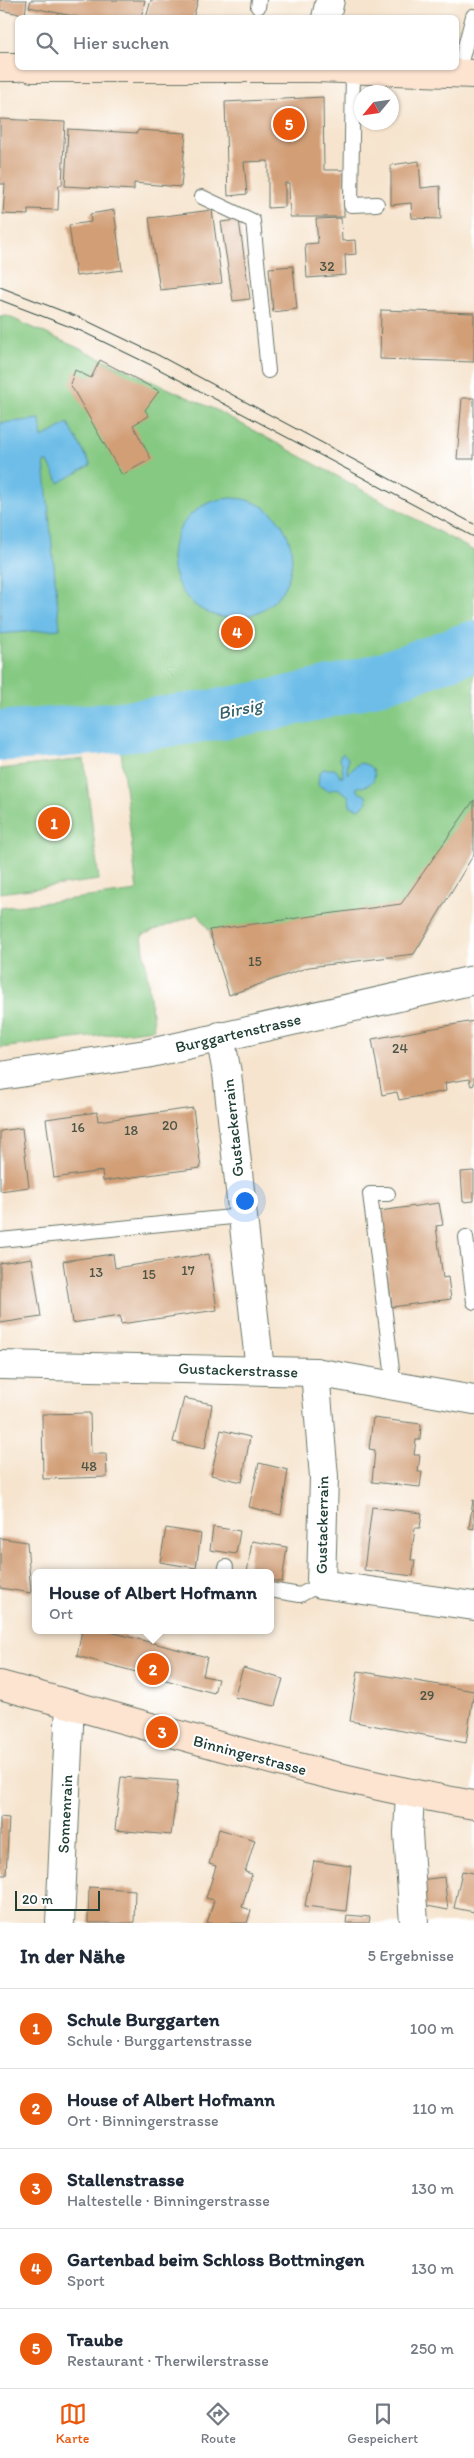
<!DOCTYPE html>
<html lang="de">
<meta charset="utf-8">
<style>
:root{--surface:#fff;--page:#f2f2f3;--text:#1f2937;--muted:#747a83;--line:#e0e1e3;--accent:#ea580c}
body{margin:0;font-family:Itim,sans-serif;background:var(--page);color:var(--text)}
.compass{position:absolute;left:354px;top:85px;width:45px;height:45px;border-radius:50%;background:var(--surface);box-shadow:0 1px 4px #0004;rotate:241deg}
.scale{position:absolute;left:15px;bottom:12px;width:85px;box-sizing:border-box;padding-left:5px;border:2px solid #1f3d34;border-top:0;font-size:14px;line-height:18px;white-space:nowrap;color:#1f3d34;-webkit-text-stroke:4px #fff;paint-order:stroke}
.you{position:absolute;left:244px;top:1200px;width:18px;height:18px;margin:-12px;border:4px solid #fff;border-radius:50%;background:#1a73e8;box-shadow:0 0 0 8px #1a73e833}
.badge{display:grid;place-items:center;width:32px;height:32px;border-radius:50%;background:var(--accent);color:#fff;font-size:16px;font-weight:700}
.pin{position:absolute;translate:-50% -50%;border:2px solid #fff;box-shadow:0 1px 5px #0006}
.popup{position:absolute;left:32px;top:1569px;width:242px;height:65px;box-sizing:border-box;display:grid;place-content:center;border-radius:8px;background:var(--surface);filter:drop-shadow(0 1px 4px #0005);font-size:16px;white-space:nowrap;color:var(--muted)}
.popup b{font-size:19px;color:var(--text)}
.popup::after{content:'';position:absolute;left:50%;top:100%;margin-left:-10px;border:10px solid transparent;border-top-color:var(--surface)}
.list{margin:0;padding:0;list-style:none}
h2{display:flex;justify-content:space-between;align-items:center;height:65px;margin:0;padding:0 20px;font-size:21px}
h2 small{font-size:16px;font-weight:400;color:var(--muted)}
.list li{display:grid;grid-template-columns:32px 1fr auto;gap:15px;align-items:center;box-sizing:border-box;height:80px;padding:0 20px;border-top:1px solid var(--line)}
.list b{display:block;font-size:19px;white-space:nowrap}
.list p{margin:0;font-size:16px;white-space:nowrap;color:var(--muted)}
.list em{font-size:16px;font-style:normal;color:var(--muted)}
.icon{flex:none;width:28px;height:28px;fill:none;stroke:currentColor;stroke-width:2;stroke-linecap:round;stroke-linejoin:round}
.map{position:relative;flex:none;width:474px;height:1923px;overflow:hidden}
.search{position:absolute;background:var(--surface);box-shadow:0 1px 4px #0004;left:15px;right:15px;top:15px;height:55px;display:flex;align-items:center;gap:12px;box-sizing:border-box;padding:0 18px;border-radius:8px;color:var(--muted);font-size:19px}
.sheet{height:465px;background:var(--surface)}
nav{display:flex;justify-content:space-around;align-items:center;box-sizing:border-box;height:70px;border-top:1px solid var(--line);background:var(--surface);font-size:14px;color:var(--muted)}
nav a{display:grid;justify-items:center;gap:2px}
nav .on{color:var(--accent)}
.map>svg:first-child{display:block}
</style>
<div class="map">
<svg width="474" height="1923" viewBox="0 0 474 1923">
<rect width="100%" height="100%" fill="#fff"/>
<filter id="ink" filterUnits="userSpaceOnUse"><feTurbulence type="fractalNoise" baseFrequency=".02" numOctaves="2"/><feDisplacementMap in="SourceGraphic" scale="10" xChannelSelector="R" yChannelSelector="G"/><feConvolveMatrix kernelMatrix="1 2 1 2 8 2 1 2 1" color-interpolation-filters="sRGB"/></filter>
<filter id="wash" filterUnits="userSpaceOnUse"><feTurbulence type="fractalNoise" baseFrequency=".0096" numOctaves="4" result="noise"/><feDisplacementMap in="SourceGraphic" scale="20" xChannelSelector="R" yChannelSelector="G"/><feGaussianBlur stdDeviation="1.12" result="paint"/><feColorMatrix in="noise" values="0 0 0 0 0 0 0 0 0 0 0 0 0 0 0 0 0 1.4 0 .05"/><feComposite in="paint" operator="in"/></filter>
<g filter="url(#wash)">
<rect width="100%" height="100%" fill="#f6e4ce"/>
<g fill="#85c982" stroke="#52835b">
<polygon points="7,316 216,410 474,551 474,854 414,954 309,967 229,995 209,930 198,914 142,935 154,1029 0,1048 0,908 137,891 117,716 0,713 0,317"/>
<polygon points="84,759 99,880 0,893 0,769"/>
</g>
<g fill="#6dbde8" stroke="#467d8e">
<polygon points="40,419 42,438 68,423 91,465 59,483 48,462 44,462 60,629 0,634 0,423"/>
<circle cx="232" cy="558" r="60"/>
<path d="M343,753L348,758L347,774L359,763C381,765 379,788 357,787V791L366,796L367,802L360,809L350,806L349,796L337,788L328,791L318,785L319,774L323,769H335L341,777H343L342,763L339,758Z"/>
</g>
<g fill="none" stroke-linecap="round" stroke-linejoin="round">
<path stroke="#6dbde8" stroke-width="51" d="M0,736C123,729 247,716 367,682C403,672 438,658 474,646"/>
</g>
<g id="blocks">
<g fill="#d19e76">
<polygon points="0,0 27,0 25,15 0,10"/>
<polygon points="31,0 145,0 141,18 82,18 29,7"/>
<polygon points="151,0 198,0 193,18 146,18"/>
<polygon points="323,97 324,170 344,170 344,217 290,217 289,183 285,183 285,207 268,208 268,161 244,162 247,194 228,196 225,102"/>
<polygon points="0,119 65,122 62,185 59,185 58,210 28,209 28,215 3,214 5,184 0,184"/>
<polygon points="68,129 137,133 138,130 186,133 181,187 134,183 134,190 65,186"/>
<polygon points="419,161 421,188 440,186 441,219 412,218 411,203 391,205 391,165"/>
<polygon points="114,210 122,270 76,276 69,225 91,222 90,214"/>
<polygon points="212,210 222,283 160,290 149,218"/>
<polygon points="341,218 342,241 355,240 356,254 345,255 346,275 307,278 305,244 318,243 316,219"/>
<polygon points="239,220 250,299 233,301 221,222"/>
<polygon points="293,266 297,309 273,312 269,268"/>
<polygon points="381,310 474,313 474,362 380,359"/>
<polygon points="100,360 159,391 145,410 149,416 133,425 151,459 122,475 70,384 75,370 91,378"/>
<polygon points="462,398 474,398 474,459 457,459"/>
<polygon points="474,800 474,854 414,954 309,967 229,995 209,930 401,904"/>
<polygon points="474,1021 474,1085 471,1086 469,1079 445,1083 446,1091 399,1100 397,1092 382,1095 372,1039"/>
<polygon points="193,1108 201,1168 103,1181 102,1171 54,1178 46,1119 97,1112 98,1121"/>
<polygon points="22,1128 29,1187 0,1191 0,1131"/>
<polygon points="474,1171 474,1201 463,1202 461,1172"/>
<polygon points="439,1203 443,1225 436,1226 443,1278 448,1277 451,1299 392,1307 379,1211"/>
<polygon points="113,1254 115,1268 209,1254 217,1310 121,1324 120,1316 72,1323 63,1261"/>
<polygon points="32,1258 41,1317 0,1323 0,1263"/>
<polygon points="184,1398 212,1404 205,1449 173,1442"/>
<polygon points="90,1413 91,1454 106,1454 107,1477 43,1479 42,1414"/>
<polygon points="373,1418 421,1424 420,1440 416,1440 414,1455 420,1455 418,1472 422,1472 420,1487 372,1482 375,1450 369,1449"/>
<polygon points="221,1430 250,1437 242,1482 211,1475"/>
<polygon points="259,1463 288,1470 281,1515 249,1507"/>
<polygon points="473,1500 474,1500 474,1529 469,1528"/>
<polygon points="372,1507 422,1513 420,1528 415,1528 411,1560 415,1560 413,1576 364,1570"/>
<polygon points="213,1527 240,1531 236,1554 210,1550"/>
<polygon points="166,1528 201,1534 196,1568 160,1562"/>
<polygon points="0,1538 27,1542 31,1593 0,1588"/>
<polygon points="252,1541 287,1547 282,1582 270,1580 270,1573 247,1573"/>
<polygon points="82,1630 103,1630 207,1657 203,1676 218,1679 214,1693 77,1656"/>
<polygon points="243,1668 283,1679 275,1706 234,1697"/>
<polygon points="358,1671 474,1691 466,1743 350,1721"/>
<polygon points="121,1777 178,1781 171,1835 115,1830"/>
<polygon points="0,1817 9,1818 6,1875 0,1875"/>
<polygon points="219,1829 255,1840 245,1872 252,1874 242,1907 251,1910 247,1923 207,1923 214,1900 206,1898 216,1866 209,1864"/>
<polygon points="314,1861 351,1866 346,1911 305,1906"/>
<polygon points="462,1871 474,1873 474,1912 454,1908"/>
<polygon points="444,1877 448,1910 422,1905 420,1880"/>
<polygon points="89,1887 135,1890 134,1923 88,1923"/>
<polygon points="347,1915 370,1917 369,1923 346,1923"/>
</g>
</g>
</g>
<g filter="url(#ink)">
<use href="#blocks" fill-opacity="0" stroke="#6a776a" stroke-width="1"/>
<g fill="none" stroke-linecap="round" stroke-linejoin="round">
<g stroke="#6a776a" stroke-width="16">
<g id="lane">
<polyline points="258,7 259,0"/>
<polyline points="353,70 351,205 377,204"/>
<polyline points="458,73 473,16"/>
<polyline points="202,197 253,221 268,371"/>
<polyline points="388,1194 370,1194 394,1386"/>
<polyline points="466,1237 474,1302"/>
<polyline points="0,1240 242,1216"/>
<polyline points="225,1573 226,1567"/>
<polyline points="270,1590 300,1595 321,1584"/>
</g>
</g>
<g stroke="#6a776a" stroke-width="30">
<g id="street">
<polyline points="326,18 330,0"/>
<polyline points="220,1036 227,1073 260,1370"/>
<polyline points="0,1076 146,1054 474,980"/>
<polyline points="0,1365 315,1372 474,1400"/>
<polyline points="315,1372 324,1477 321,1584 474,1606"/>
<polyline points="410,1794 408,1833 414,1923"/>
<polyline points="60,1923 70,1704"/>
</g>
</g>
<g stroke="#6a776a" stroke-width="30">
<g id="secondary">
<polyline points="0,67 18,67"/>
<polyline points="32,68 316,68 474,74"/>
<path d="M0,1685C158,1728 313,1777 474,1805"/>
</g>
</g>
<use href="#lane" stroke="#fff" stroke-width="14"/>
<use href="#street" stroke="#fff" stroke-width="28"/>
<use href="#secondary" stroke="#fde4d1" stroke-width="28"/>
<g stroke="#1f3d34" stroke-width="1">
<polyline points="0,287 83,319 158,355 474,524"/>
<polyline points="0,300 81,331 153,366 474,537"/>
</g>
</g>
</g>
<g text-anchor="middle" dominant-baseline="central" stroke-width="4" stroke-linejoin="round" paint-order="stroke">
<g font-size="14" fill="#4c5544">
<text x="327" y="266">32</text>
<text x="255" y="961">15</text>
<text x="400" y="1048">24</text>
<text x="170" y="1125">20</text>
<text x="78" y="1127">16</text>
<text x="131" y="1130">18</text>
<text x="188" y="1270">17</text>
<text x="96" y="1272">13</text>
<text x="149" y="1274">15</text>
<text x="89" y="1466">48</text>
<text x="427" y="1695">29</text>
</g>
<g font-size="16" fill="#1f3d34" stroke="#fff">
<text transform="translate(238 1033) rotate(-13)">Burggartenstrasse</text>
<text transform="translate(233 1128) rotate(-96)">Gustackerrain</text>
<text transform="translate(238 1370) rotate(2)">Gustackerstrasse</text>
<text transform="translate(322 1525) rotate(-89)">Gustackerrain</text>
<text transform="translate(250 1755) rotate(15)">Binningerstrasse</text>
<text transform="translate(65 1814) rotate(-87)">Sonnenrain</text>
</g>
<g font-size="18" font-style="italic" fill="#36636a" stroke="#fff">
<text transform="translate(240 709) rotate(-12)">Birsig</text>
</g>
</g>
</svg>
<svg class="compass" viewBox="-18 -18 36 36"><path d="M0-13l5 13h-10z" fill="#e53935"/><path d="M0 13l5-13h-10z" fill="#747a83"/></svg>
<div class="scale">20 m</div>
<div class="you"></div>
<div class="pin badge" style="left:54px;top:823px">1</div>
<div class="pin badge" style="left:153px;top:1669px">2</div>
<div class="popup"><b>House of Albert Hofmann</b>Ort</div>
<div class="pin badge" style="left:162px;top:1732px">3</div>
<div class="pin badge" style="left:237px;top:632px">4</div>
<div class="pin badge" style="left:289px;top:124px">5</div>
<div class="search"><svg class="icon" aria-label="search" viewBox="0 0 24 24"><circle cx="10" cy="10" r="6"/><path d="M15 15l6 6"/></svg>Hier suchen</div>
</div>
<section class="sheet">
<h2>In der Nähe<small>5 Ergebnisse</small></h2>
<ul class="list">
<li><span class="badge">1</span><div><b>Schule Burggarten</b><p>Schule · Burggartenstrasse</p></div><em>100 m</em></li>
<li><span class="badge">2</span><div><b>House of Albert Hofmann</b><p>Ort · Binningerstrasse</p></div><em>110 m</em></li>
<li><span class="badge">3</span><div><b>Stallenstrasse</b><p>Haltestelle · Binningerstrasse</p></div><em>130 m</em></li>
<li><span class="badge">4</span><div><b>Gartenbad beim Schloss Bottmingen</b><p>Sport</p></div><em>130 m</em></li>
<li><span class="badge">5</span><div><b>Traube</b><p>Restaurant · Therwilerstrasse</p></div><em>250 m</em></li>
</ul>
</section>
<nav>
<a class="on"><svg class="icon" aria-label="map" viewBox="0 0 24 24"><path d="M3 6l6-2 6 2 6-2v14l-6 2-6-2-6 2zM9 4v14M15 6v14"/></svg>Karte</a>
<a><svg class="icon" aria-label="directions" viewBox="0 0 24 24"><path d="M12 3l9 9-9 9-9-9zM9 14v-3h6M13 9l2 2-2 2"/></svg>Route</a>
<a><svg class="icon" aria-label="saved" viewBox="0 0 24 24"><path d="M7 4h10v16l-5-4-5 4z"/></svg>Gespeichert</a>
</nav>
